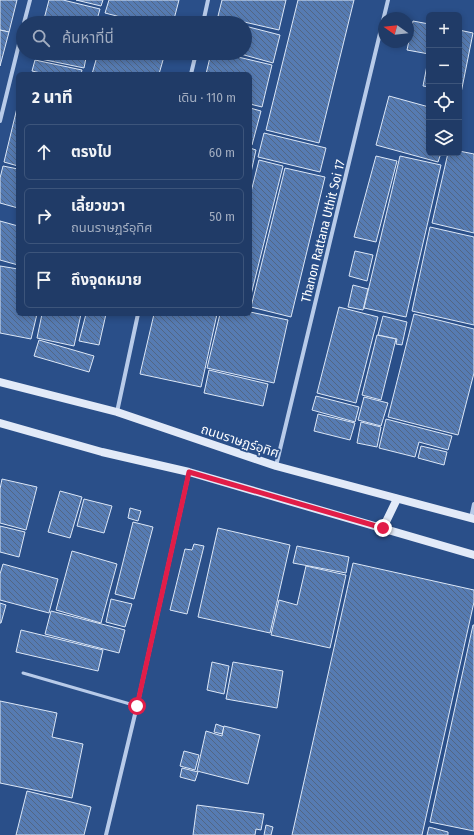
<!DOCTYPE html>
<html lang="th">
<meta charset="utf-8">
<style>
:root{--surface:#203b67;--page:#28426d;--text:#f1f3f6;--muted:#a2adc0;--line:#3d557b}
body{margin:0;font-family:"Fira Sans Condensed","Noto Sans Thai",sans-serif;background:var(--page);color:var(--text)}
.controls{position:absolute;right:12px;top:12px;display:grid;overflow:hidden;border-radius:6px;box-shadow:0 2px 6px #0003}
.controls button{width:36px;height:36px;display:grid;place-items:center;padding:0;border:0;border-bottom:1px solid var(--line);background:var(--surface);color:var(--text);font:20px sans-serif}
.compass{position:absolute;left:378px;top:12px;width:36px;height:36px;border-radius:50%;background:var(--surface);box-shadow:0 2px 6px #0003;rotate:285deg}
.stop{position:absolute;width:12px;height:12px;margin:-9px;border:3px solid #e11d48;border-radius:50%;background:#fff}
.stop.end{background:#e11d48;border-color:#fff;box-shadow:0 1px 4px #0008}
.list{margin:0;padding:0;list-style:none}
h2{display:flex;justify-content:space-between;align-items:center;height:52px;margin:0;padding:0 16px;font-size:17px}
h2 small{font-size:13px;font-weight:400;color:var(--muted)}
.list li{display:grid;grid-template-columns:26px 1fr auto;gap:12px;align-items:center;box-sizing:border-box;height:56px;margin:0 8px 8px;padding:0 8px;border:1px solid var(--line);border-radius:6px}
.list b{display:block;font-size:15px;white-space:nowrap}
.list p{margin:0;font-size:13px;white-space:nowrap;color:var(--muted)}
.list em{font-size:13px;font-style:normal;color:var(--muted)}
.icon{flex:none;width:22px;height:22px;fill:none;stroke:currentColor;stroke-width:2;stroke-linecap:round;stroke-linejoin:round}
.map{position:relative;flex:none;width:474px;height:835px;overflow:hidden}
.search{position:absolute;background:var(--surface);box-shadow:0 2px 6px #0003;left:16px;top:16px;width:236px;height:44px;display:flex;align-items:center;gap:10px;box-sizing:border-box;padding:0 14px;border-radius:22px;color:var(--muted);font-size:15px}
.panel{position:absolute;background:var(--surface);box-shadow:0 2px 6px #0003;left:16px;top:72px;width:236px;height:244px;border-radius:6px}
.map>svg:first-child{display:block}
</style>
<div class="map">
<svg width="474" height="835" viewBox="0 0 474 835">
<defs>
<pattern id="building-back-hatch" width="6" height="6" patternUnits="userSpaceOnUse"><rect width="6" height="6" fill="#567bb2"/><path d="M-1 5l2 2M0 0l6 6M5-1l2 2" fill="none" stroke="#526684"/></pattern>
</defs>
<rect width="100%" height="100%" fill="#2a4f89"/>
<g fill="url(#building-back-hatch)" stroke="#dce7f7">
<polygon points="0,0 17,0 9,32 0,30"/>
<polygon points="49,0 63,0 100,9 96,23 43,23"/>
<polygon points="76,0 103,0 101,6"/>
<polygon points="109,0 179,0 173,23 144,23 105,13"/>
<polygon points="222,0 286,0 279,30 218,16"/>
<polygon points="298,0 354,0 319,143 266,130"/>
<polygon points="107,18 124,23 106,23"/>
<polygon points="220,19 236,23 218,23"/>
<polygon points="413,21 429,24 429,54 407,50"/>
<polygon points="245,26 280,35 273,63 237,53 245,53"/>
<polygon points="0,30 9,32 0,66"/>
<polygon points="459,30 473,33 461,93 459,93"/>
<polygon points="37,53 87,53 84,68 36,58"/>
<polygon points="98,53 165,53 159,74 92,74"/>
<polygon points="211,53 221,53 272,65 262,107 250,104 250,74 206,74"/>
<polygon points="429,55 429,87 423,86"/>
<polygon points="35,60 82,70 81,74 45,74 32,71"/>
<polygon points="389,96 429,107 429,153 441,153 438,162 376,145"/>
<polygon points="17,108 18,109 18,166 4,162"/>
<polygon points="250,108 261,111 252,145 250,145"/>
<polygon points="264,133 326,148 320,172 258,157"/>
<polygon points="250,148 256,150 250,177"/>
<polygon points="459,151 474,154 474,233 432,223 448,153 459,153"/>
<polygon points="376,156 397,161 376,242 354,237"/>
<polygon points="400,156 441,165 406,317 364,308"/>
<polygon points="259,160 283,166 250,299 250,196"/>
<polygon points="3,166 18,169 18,208 0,203 0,178"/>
<polygon points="285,168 325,177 291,317 251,307"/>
<polygon points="0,221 18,226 18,265 0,260"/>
<polygon points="430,227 474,237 474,325 412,311"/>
<polygon points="355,251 373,255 367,281 349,276"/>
<polygon points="0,266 18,269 18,314 37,314 31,339 0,333"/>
<polygon points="353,285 368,289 363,310 348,307"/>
<polygon points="339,307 378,317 356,403 317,393"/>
<polygon points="250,312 288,320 274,383 207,368 220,314 250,314"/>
<polygon points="42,314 81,314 74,346 37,338"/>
<polygon points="86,314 106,314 99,345 79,341"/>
<polygon points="154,314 217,314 201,387 140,374"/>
<polygon points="414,314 474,329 474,373 458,435 388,417"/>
<polygon points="383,316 407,322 402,345 396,344 397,339 378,335"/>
<polygon points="377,335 396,339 381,400 362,395"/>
<polygon points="39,340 94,356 89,372 34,356"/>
<polygon points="209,370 268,384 263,406 204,393"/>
<polygon points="316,396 359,407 355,422 312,410"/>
<polygon points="364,397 388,403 381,426 358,420"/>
<polygon points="318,414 355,423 350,440 314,431"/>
<polygon points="386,419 452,436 448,450 419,442 415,457 379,448"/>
<polygon points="361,422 381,427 377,447 357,443"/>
<polygon points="421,446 447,452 444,465 418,458"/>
<polygon points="2,479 37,487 26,530 0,523 0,489"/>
<polygon points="60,491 82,497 70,538 48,532"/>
<polygon points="84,499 112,506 104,533 77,526"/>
<polygon points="130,508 141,511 138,521 128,518"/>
<polygon points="133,522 153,527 134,599 115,594"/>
<polygon points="0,526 25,532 19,557 0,552"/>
<polygon points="218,528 290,545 270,633 198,617"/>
<polygon points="194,544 204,546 187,614 170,610 185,549 192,550"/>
<polygon points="297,546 349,557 346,573 293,563"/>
<polygon points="72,551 117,564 101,623 56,610"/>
<polygon points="353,563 474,590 474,602 422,835 292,835"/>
<polygon points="3,564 58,579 49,613 0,600 0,574"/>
<polygon points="306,566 346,575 330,648 271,635 279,600 297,605"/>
<polygon points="111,599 132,604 125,627 106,622"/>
<polygon points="0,603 6,605 1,623 0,623"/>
<polygon points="51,611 125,630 119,653 45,634"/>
<polygon points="473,625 474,625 474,831 430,822"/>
<polygon points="21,630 103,650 98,671 16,652"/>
<polygon points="212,662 229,666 224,694 207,690"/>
<polygon points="233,662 283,671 277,708 226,699"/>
<polygon points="0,701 57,713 52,737 83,744 72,798 0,783"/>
<polygon points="216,724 224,727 222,734 214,732"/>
<polygon points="224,726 260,735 248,784 197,771 206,731 222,736"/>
<polygon points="184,751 199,755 195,770 180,766"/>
<polygon points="182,768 198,772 195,781 180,777"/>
<polygon points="27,791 91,807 84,835 16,835"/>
<polygon points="197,805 264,814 261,830 256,829 255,835 193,835"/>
<polygon points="266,825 273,827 271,835 264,835"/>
<polygon points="429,827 448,832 448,835 427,835"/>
</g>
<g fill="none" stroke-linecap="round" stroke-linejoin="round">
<polyline stroke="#b8cbe9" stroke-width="3" points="23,673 137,706"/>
<g stroke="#b8cbe9" stroke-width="4">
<polyline points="24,23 30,0"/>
<polyline points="203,23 208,0"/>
<polyline points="191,74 196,53"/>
<polyline points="0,121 23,28"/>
<polyline points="117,412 138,314"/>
<polyline points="276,466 388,0"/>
<polyline points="471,518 474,504"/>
<polyline points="106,835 137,706 189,472"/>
</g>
<g stroke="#e2eaf8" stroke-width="8">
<polyline points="0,382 117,412 276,466 474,519"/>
<polyline points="0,423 102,452 189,472 474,555"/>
<polyline points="383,528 397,499"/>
</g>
</g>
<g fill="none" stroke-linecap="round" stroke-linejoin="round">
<polyline stroke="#e11d48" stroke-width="5" points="137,706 189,472 383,528"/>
</g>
<g text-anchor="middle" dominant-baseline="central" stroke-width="3.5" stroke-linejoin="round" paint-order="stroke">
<g font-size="13" fill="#fff" stroke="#2a4f89">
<text transform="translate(323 231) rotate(-76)">Thanon Rattana Uthit Soi 17</text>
<text transform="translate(240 441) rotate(18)">ถนนราษฏร์อุทิศ</text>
</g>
</g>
</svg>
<div class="controls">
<button>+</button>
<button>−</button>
<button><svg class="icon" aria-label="locate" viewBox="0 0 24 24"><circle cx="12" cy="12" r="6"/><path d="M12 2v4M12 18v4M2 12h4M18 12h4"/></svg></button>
<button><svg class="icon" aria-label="layers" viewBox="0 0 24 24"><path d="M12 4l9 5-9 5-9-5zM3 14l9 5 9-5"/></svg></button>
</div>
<svg class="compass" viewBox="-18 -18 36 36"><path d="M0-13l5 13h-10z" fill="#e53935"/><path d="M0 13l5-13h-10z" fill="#a2adc0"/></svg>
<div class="stop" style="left:137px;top:706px"></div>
<div class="stop end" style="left:383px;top:528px"></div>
<div class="search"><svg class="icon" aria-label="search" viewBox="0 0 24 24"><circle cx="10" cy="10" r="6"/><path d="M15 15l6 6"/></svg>ค้นหาที่นี่</div>
<section class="panel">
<h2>2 นาที<small>เดิน · 110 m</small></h2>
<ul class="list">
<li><svg class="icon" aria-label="ahead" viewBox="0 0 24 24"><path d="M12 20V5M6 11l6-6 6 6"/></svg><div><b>ตรงไป</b></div><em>60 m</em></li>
<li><svg class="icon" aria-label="right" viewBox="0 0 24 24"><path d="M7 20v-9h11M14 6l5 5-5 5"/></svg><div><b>เลี้ยวขวา</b><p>ถนนราษฏร์อุทิศ</p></div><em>50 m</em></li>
<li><svg class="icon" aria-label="arrive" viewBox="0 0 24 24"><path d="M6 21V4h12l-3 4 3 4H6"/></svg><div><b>ถึงจุดหมาย</b></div></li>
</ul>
</section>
</div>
